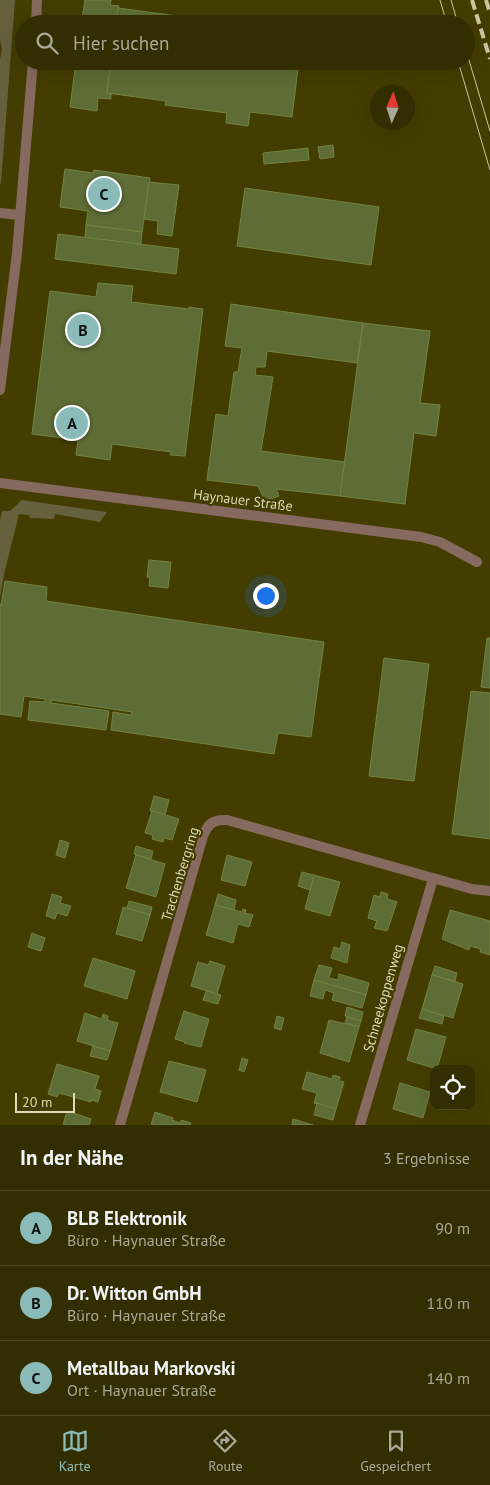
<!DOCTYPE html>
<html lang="de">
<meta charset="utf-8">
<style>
:root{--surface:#332e01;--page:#3e3a10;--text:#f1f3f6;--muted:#a9a899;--line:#4e4a23;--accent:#8bbbb9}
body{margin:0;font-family:"PT Sans",sans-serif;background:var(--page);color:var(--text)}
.controls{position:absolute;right:15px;bottom:15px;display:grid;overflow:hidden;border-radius:10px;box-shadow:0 5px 20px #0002}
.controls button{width:45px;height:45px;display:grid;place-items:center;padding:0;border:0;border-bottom:1px solid var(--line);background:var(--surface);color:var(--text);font:25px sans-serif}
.compass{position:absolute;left:370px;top:85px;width:45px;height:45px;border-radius:50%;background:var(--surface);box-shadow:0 5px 20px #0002;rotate:3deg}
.scale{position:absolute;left:15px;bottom:12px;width:60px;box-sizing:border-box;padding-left:5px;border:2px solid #ded9b7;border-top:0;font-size:14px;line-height:18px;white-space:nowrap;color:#ded9b7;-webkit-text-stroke:4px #443d01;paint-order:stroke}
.you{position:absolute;left:265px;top:595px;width:18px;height:18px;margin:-12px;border:4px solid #fff;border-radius:50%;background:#1a73e8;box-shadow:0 0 0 8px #1a73e833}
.badge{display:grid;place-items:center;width:32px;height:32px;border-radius:50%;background:var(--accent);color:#111;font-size:16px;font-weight:700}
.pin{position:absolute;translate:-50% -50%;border:2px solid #fff;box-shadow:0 1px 5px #0006}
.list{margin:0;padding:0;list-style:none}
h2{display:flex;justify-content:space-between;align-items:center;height:65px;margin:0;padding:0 20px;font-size:21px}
h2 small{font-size:16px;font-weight:400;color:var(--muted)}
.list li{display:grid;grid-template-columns:32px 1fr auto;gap:15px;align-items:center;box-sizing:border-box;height:75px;padding:0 20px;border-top:1px solid var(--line)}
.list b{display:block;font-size:19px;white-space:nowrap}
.list p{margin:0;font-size:16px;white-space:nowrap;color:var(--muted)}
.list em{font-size:16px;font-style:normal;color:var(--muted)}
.icon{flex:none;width:28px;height:28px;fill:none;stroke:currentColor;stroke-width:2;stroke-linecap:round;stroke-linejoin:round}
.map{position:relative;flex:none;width:490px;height:1125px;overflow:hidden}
.search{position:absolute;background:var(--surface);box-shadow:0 5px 20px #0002;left:15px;right:15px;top:15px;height:55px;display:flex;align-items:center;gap:12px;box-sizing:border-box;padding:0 18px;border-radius:28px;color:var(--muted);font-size:19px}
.sheet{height:290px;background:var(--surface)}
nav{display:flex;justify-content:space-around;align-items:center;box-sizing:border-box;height:70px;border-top:1px solid var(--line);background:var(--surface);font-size:14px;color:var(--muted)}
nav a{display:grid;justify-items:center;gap:2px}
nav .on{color:var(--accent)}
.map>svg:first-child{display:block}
</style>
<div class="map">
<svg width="490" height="1125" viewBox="0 0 490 1125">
<rect width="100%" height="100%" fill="#443d01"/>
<g fill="#65613f">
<polygon points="0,0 15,0 1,183 0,184 0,59 2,49 0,40"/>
<polygon points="22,500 107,512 100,522 55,514 54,519 30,518 29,515 19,514 4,574 0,598 0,520 2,511 10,511"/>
</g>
<g fill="#5e6d35" stroke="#728342">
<polygon points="85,0 111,0 110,5 119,6 116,24 81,24"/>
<polygon points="118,8 238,24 116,24"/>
<polygon points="76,61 111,61 107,93 111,94 111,99 98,98 97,111 70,107"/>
<polygon points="111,61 299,61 292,117 250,112 248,126 226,123 227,113 165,105 166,101 107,93"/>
<polygon points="333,145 334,157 320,159 318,147"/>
<polygon points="308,148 309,160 264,164 263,153"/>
<polygon points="65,169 93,173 94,170 150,178 142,232 86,225 88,211 60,207"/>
<polygon points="149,182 179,185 172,236 157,234 158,221 144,219"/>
<polygon points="245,188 379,207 371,265 237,246"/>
<polygon points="86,225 142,232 141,244 85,238"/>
<polygon points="58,234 179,249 176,274 55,259"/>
<polygon points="98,283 133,286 131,302 189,309 189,307 203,309 185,456 170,455 171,452 112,444 110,460 76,455 78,440 32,434 50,291 96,297"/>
<polygon points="231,304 363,323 357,363 267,351 265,367 256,367 255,375 273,377 261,451 345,462 340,496 276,489 279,496 265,501 258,486 207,480 216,414 228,416 234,372 238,372 242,348 225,346"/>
<polygon points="363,323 430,331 420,403 440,405 436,436 414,433 405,504 340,496"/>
<polygon points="149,560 171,562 168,588 149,586 150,578 147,577"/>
<polygon points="5,581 47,587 46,601 324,642 311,737 278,733 274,754 111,730 113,712 131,715 132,712 51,700 51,703 109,711 106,730 28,720 30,701 45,702 45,699 24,696 21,717 0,714 0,604 1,605"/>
<polygon points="487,638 490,638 490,688 481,687"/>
<polygon points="384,658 429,664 414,781 369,776"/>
<polygon points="471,691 490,693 490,839 452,834"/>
<polygon points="154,796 169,800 165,815 150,811"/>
<polygon points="152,811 179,819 172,840 164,838 163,842 152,839 153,835 145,833"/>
<polygon points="60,840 69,843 65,858 56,855"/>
<polygon points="136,846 153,851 151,859 134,854"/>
<polygon points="136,855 165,864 156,897 126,888"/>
<polygon points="227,855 252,862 245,886 221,880"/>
<polygon points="302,872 314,875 310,890 298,886"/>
<polygon points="314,875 340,882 330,916 305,909"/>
<polygon points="381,892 388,894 387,899 397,902 387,931 374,928 377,921 368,918 374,895 380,897"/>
<polygon points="52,894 62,897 60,903 71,906 67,916 57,913 55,919 46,916"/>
<polygon points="218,894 236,900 234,910 215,905"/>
<polygon points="129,901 152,907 150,915 127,908"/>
<polygon points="215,905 242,912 243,909 246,910 245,913 253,915 249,927 238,924 233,943 206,935"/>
<polygon points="123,907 150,915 142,941 116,934"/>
<polygon points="450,910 490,921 490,955 480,952 481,949 470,946 469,950 442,939"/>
<polygon points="32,933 45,938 41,951 28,947"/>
<polygon points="342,942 350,945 347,963 331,958 334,947 340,949"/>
<polygon points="93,958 135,971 127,999 84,986"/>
<polygon points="210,961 225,966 217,994 191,986 198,962 208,965"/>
<polygon points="319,965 332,968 329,978 338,980 339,974 369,983 366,995 314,980"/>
<polygon points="435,966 457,973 455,981 432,975"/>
<polygon points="432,975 463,984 453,1018 422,1009"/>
<polygon points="314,980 366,995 362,1008 332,1000 334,993 325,990 323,999 310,996"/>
<polygon points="206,991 221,995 218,1004 203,1000"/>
<polygon points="347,1007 363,1012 361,1021 345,1016"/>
<polygon points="422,1009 444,1016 442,1024 419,1018"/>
<polygon points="184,1011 209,1019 201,1047 184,1043 185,1042 175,1039"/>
<polygon points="85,1013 102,1019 103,1014 108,1016 107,1020 118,1023 110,1051 77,1041"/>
<polygon points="277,1016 284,1018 281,1030 274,1028"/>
<polygon points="347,1017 361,1021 359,1027 345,1023"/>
<polygon points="329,1020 359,1027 349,1062 320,1053"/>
<polygon points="416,1029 446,1037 437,1069 407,1060"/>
<polygon points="93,1046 110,1051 107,1060 90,1056"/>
<polygon points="242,1058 248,1060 244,1072 239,1070"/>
<polygon points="169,1061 206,1070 197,1102 160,1092"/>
<polygon points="57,1064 99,1076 95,1089 101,1091 98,1102 91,1100 91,1102 59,1093 57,1097 48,1094"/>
<polygon points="307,1072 332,1079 333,1075 340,1077 339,1081 344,1082 336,1109 314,1103 317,1093 302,1089"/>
<polygon points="400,1083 430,1092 423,1118 393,1109"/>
<polygon points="317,1103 336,1109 333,1120 314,1115"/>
<polygon points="67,1111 91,1119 89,1125 63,1125"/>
<polygon points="155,1112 173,1118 172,1120 180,1123 181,1120 191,1123 190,1125 151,1125"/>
<polygon points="293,1119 313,1125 292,1125"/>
</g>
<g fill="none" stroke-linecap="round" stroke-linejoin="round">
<g stroke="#876a5f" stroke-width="10">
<polyline points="36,24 37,0"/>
<polyline points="0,213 20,215"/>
<polyline points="0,390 17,253 33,61"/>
<polyline points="0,483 421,537 440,542 477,562"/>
<path d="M120,1125L203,836C208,824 213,819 227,820L472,889L490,891"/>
<polyline points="360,1125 433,879"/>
</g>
<g stroke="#cbc5a0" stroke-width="1">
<polyline points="440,0 447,24"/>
<polyline points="451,0 458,24"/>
<polyline points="466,50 490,131"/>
<polyline points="458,61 490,170"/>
</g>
<g stroke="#cbc5a0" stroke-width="4" stroke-dasharray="10 5" stroke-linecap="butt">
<polyline points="472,0 490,59"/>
<polyline points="486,0 490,13"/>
</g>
</g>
<g text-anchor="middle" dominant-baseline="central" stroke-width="4.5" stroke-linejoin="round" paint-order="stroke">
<g font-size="14" fill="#ded9b7" stroke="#443d01">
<text transform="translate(243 500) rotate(7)">Haynauer Straße</text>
<text transform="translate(180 874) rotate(-73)">Trachenbergring</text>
<text transform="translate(383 998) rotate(-74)">Schneekoppenweg</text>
</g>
</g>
</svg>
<div class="controls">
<button><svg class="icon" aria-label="locate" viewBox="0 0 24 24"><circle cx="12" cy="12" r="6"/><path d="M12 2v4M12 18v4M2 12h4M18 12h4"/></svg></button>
</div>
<svg class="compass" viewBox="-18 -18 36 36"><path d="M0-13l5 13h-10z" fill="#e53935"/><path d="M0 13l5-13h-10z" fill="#a9a899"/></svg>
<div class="scale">20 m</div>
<div class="you"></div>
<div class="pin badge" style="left:72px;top:423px">A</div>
<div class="pin badge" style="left:83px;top:330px">B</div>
<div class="pin badge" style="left:104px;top:194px">C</div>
<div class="search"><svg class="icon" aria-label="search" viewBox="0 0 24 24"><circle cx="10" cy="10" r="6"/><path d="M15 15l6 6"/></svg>Hier suchen</div>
</div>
<section class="sheet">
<h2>In der Nähe<small>3 Ergebnisse</small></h2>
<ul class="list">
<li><span class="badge">A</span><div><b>BLB Elektronik</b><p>Büro · Haynauer Straße</p></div><em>90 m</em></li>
<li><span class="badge">B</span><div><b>Dr. Witton GmbH</b><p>Büro · Haynauer Straße</p></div><em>110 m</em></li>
<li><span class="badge">C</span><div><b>Metallbau Markovski</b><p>Ort · Haynauer Straße</p></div><em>140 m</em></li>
</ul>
</section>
<nav>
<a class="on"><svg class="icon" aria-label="map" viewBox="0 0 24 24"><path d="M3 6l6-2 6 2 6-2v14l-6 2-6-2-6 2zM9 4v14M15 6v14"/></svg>Karte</a>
<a><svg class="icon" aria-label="directions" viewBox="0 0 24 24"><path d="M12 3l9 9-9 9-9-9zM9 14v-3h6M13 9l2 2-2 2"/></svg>Route</a>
<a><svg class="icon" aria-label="saved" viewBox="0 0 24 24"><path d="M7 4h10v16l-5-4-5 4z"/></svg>Gespeichert</a>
</nav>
